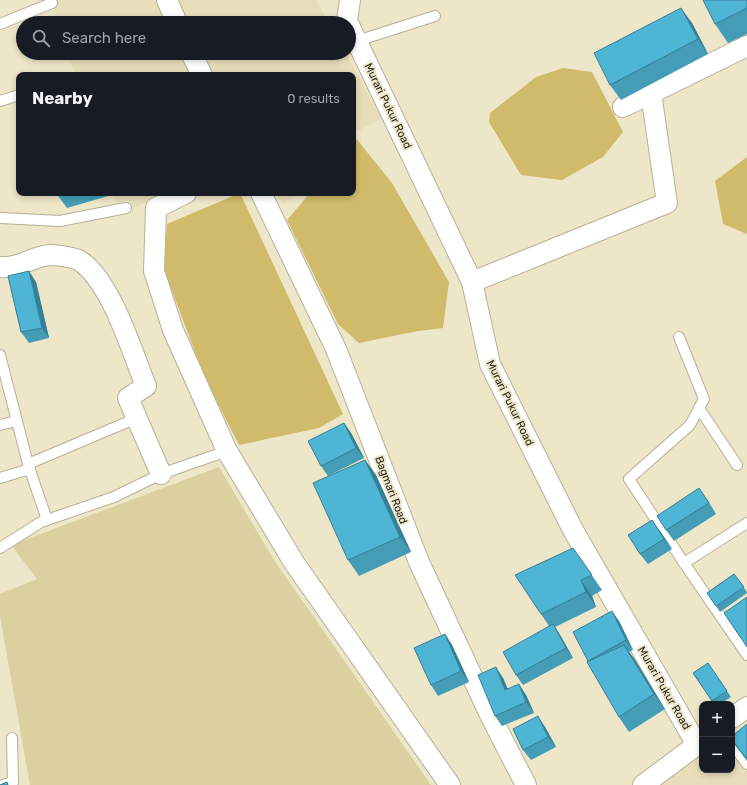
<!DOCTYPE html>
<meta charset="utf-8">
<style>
:root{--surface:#171b24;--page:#242831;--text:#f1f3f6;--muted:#9ea1a6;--line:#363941}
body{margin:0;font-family:Rubik,sans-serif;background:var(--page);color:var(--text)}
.controls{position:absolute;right:12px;bottom:12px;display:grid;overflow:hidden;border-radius:8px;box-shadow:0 2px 6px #0003}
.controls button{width:36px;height:36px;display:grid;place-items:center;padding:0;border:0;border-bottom:1px solid var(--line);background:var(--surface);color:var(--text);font:20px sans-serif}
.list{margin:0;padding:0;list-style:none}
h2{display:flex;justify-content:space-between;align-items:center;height:52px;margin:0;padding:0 16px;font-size:17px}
h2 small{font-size:13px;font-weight:400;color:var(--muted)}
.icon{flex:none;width:22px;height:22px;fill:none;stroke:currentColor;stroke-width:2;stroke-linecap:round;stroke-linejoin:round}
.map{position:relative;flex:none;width:747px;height:785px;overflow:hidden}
.search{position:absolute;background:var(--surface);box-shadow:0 2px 6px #0003;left:16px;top:16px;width:340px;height:44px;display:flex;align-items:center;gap:10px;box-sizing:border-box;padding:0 14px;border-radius:22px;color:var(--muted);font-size:15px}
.panel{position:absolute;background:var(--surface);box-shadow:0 2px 6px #0003;left:16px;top:72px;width:340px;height:124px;border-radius:8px}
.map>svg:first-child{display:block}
</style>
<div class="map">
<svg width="747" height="785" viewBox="0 0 747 785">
<rect width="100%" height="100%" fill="#eee6c9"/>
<g fill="#e7deb9">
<polygon points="51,0 163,0 174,23 58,23"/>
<polygon points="178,0 316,0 329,23 189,23"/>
<polygon points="68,53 188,53 198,75 75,75"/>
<polygon points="203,53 346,53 382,119 353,133 353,75 213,75"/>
<polygon points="113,193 166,193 120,214"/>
<polygon points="276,193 299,193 283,204"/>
<polygon points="702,746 702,770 732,770 732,749 747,768 747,785 651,785"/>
</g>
<polygon fill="#ddd0a0" points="219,467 274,560 431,785 30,785 0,616 0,594 37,579 11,545"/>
<g fill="#d0bb6a">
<polygon points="563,68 592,72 623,132 603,157 562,180 521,175 489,122 490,113 536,77"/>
<polygon points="355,137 392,183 449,282 443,328 418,331 359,343 338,324 287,220 310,193 353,193 353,138"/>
<polygon points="747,157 747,234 723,224 715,181"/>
<polygon points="240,193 343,414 319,428 239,445 205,378 164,270 167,224"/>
</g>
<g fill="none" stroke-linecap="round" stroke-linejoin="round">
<g stroke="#b7b094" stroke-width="12">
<g id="service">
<polyline points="0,24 52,3"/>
<polyline points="357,41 435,16"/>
<polyline points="0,101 19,95"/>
<polyline points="0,218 60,221 126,208"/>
<polyline points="679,337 704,399 690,425 629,479 684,563 747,655"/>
<polyline points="0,355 28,464 47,520"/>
<polyline points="699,408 737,465"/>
<polyline points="0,425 17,421"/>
<polyline points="28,464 137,418"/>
<polyline points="0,478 30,469"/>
<polyline points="0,548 41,522 114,497 161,474 227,451"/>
<polyline points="684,563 747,523"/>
<polyline points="732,744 747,764"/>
<polyline points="3,785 13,782 12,738"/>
</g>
</g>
<g stroke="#b7b094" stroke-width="22">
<g id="minor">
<polyline points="167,0 177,23"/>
<polyline points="348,23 347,20 350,0"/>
<polyline points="349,25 472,282 490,364 573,530 697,745"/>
<polyline points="191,53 202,75"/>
<polyline points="623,107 747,46"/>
<polyline points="186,193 156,208 154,271 173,330 227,451 295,564 450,785"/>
<polyline points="261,193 336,349 419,562 491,717 526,785"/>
<path d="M0,267C20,269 32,256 50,255C57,255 74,257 80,261C111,281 132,352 146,386L128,398L161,474"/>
<polyline points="472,282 667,203 651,93"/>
<polyline points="732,718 747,707"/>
<polyline points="643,785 702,741"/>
</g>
</g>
<use href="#service" stroke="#fff" stroke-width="10"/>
<use href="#minor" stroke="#fff" stroke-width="20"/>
</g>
<g fill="#449cb7">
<polygon points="747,0 747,34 728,43 715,24"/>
<polygon points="692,23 708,54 621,100 610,85"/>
<polygon points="56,193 115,193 115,194 67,208"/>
<polygon points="36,282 49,338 29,343 21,332"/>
<polygon points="344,423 351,433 364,458 328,476 321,466"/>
<polygon points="365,460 376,475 411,552 359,576 348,560"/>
<polygon points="707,499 716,514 674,541 666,530"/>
<polygon points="660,531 672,549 648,564 640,554"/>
<polygon points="573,548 602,590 592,596 596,607 555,627 560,635 573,658 523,685 516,675 549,626 541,614"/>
<polygon points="734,574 747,592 747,593 720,612 707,593"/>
<polygon points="619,621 633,650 629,652 635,660 665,709 629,732 619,717 588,661"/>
<polygon points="445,634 452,645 469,682 438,696 431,685"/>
<polygon points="708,663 731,697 720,704 714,704 693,673"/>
<polygon points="503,678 508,689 526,695 534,713 502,726 495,716"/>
<polygon points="747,724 747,761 732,741"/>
<polygon points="545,727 556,747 531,760 523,750"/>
</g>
<g fill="#377f95">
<polygon points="681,8 692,23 708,54 698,39"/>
<polygon points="29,271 36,282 49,338 42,328"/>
<polygon points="344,423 351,433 364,458 356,448"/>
<polygon points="365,460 376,475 411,552 400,537"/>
<polygon points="652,520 660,531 672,549 664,539"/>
<polygon points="581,580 592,596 596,607 586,592"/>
<polygon points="612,611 619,621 633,650 626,640"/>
<polygon points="553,624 560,635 573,658 566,648"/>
<polygon points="445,634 452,645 469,682 461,671"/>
<polygon points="624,645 635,660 665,709 654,694"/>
<polygon points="496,667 503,678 512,700 505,690"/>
<polygon points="519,684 526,695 534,713 526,702"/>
<polygon points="538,716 545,727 556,747 548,737"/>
</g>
<g fill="#4fb5d5" stroke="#377f95">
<polygon points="703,0 747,0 747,8 715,24"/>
<polygon points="681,8 698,39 610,85 594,53"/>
<polygon points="29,271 42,328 21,332 8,276"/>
<polygon points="344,423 356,448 321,466 308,441"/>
<polygon points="365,460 400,537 348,560 313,483"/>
<polygon points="699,488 709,503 666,530 657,516"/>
<polygon points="652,520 664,539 640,554 628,535"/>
<polygon points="573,548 592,575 581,580 586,592 541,614 515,575"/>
<polygon points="734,574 744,587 716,606 707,593"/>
<polygon points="747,597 747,647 724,613"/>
<polygon points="612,611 626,640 588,661 573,632"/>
<polygon points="553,624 566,648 516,675 503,652"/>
<polygon points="445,634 461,671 431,685 414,648"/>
<polygon points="624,645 654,694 619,717 587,662"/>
<polygon points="708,663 727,691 712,701 693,673"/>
<polygon points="496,667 505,690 519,684 526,702 495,716 478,675"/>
<polygon points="538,716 548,737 523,750 513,729"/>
<polygon points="747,724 747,757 746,758 732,740 732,736"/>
<polygon points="7,782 8,785 0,785"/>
</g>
<g text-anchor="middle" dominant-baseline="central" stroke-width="4" stroke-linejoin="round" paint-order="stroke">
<g font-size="11" fill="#221f14" stroke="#eee6c9">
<text transform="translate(388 106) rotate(64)">Murari Pukur Road</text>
<text transform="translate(510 403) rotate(64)">Murari Pukur Road</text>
<text transform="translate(391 490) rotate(69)">Bagmari Road</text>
<text transform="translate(664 688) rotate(60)">Murari Pukur Road</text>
</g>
</g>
</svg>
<div class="controls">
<button>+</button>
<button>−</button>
</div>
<div class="search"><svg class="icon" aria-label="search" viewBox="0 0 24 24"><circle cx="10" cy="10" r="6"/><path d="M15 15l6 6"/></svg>Search here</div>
<section class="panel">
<h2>Nearby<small>0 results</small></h2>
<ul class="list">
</ul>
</section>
</div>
